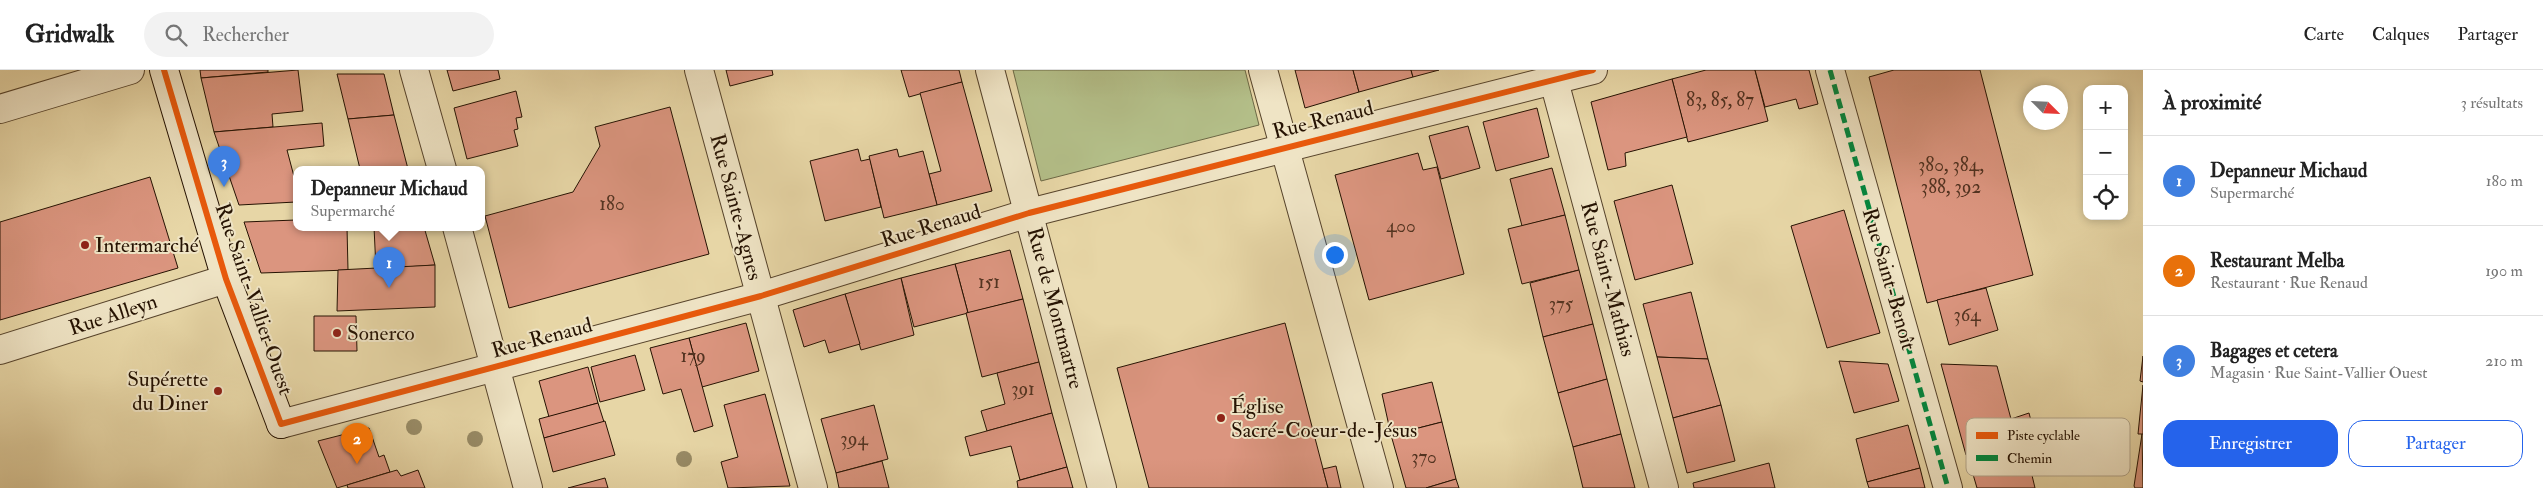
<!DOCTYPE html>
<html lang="fr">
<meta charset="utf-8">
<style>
:root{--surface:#fff;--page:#f2f2f2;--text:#222;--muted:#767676;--line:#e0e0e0;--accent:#2563eb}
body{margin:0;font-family:"IM FELL Double Pica",serif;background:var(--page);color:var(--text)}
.controls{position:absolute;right:15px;top:15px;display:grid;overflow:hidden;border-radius:10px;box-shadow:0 2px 8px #0003}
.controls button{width:45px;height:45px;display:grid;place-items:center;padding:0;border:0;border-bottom:1px solid var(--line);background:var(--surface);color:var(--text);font:25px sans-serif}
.compass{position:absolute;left:2023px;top:15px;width:45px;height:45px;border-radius:50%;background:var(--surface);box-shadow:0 2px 8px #0003;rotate:114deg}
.you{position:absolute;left:1334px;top:184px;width:18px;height:18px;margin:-12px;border:4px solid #fff;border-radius:50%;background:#1a73e8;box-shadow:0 0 0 8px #1a73e833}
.badge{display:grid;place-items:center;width:32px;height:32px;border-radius:50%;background:var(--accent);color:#fff;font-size:16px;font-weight:700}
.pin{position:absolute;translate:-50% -41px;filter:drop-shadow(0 1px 2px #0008)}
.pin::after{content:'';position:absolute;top:26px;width:18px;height:15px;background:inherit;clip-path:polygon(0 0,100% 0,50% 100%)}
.popup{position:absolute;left:293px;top:96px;width:192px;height:65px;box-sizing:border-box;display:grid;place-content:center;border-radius:10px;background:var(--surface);filter:drop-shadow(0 1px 4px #0005);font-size:16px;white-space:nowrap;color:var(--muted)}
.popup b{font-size:19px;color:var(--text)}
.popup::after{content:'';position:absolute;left:50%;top:100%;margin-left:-10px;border:10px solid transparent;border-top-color:var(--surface)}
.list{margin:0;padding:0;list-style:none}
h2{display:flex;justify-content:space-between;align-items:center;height:65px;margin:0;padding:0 20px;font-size:21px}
h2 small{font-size:16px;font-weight:400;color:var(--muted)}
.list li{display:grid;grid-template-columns:32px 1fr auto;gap:15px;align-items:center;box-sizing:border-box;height:90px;padding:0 20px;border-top:1px solid var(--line)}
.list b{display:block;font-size:19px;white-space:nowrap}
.list p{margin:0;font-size:16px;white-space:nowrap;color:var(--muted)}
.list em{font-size:16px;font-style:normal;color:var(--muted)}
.actions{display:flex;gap:10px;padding:15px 20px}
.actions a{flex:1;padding:11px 0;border:1px solid var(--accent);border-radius:15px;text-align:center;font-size:18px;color:var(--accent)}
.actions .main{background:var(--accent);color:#fff}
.icon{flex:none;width:28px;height:28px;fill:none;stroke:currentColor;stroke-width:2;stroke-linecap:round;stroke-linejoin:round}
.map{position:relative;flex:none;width:2143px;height:418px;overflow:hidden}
header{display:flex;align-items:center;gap:30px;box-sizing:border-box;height:70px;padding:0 25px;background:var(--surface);border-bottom:1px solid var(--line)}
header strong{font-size:24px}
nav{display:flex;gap:28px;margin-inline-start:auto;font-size:18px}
.search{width:350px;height:45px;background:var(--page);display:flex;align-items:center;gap:12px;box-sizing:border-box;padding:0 18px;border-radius:28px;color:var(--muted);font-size:19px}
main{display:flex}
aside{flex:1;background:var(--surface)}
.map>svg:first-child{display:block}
</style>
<header>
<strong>Gridwalk</strong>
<div class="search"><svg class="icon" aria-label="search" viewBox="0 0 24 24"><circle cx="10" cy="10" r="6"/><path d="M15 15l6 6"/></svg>Rechercher</div>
<nav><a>Carte</a><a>Calques</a><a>Partager</a></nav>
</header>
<main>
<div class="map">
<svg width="2143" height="418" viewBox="0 0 2143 418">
<rect width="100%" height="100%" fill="#e7d6a6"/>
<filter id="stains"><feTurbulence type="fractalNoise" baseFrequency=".004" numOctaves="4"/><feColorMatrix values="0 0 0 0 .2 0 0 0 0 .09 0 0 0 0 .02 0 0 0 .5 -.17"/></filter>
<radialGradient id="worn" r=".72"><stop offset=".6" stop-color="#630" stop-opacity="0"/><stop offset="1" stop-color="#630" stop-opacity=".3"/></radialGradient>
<polygon fill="#b3be88" stroke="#6c6845" points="1013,0 1245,0 1259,55 1041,111"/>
<g fill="#db957f" stroke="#251202">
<polygon points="200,0 268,0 268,2 201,8"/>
<polygon points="298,0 303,41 272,44 273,57 214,62 201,8"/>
<polygon points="447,0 498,0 500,9 453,21"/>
<polygon points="726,0 772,0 773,5 730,16"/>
<polygon points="901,0 959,0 962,12 909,27"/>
<polygon points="1295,0 1353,0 1359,22 1305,38"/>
<polygon points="1353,0 1411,0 1413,7 1359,22"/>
<polygon points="1411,0 1439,0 1413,7"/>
<polygon points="1706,0 1755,0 1768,51 1688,72 1672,9"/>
<polygon points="1755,0 1809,0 1818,34 1799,39 1796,29 1765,37"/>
<polygon points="1894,0 1980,0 2033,205 1927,233 1869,7"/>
<polygon points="337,4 384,4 394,45 348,49"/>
<polygon points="1672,9 1687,67 1625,83 1626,96 1608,100 1591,32"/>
<polygon points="962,12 992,121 937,135 929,104 941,101 920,23"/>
<polygon points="516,21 522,47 516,48 518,59 514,60 518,76 467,89 454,38"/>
<polygon points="670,37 709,184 509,238 485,146 573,122 600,76 595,57"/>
<polygon points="1537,38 1549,87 1496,101 1483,52"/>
<polygon points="394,45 408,99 360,99 348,49"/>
<polygon points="322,53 324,76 287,80 296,114 296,132 239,135 214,62"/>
<polygon points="1468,56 1480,98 1441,109 1429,66"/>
<polygon points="858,79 861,91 870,89 881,137 825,151 810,91"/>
<polygon points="897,79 899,87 923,81 937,135 884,148 869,86"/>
<polygon points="1418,83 1423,100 1437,97 1464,204 1369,230 1335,105"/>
<polygon points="1552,98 1565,145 1522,156 1510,109"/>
<polygon points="150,107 178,198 0,250 0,152"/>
<polygon points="1672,115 1693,194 1635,210 1614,131"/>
<polygon points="1844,140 1880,263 1827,278 1791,156"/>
<polygon points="1565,145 1579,200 1522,214 1508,159"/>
<polygon points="296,150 296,157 347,157 348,200 261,203 244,152"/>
<polygon points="374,157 424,157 435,195 376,199"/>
<polygon points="1010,180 1023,229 968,243 955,194"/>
<polygon points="955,194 968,243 914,257 901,208"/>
<polygon points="435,195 435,237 337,241 338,200"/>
<polygon points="1579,200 1593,254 1543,267 1530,213"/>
<polygon points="901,208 914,265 861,280 845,224"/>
<polygon points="1986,218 1998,260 1949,275 1937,230"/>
<polygon points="1691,222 1708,289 1657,287 1643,234"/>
<polygon points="845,224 860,274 829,283 825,270 804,277 793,240"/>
<polygon points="1023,229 1039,292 982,307 966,243"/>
<polygon points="314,246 356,246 357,281 314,281"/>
<polygon points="746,253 759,301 702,317 689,268"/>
<polygon points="1285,253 1328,418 1149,418 1117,298"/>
<polygon points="1593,254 1607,309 1558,323 1543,267"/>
<polygon points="689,268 713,356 694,362 681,319 663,324 650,278"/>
<polygon points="635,285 645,320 600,332 591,297"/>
<polygon points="2143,286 2143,312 2140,311"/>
<polygon points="1657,287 1708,289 1721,335 1673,348"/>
<polygon points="1839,291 1888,294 1899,331 1854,343"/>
<polygon points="1039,292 1052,343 987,361 981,341 1005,334 997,303"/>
<polygon points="1941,294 1997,296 2011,349 2029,343 2035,366 1966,385"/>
<polygon points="588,297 598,333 549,347 539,311"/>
<polygon points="1607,309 1621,364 1573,377 1558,323"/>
<polygon points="1432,312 1442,352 1391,365 1382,324"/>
<polygon points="2143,315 2143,364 2138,364"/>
<polygon points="765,324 790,416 728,418 721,392 738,387 724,335"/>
<polygon points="598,333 604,352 544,368 539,349"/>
<polygon points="874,335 888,389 836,403 821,349"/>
<polygon points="1721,335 1735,391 1687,403 1673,348"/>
<polygon points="1052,343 1067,397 1020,410 1011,376 970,386 965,367"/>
<polygon points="605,351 615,385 553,402 544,368"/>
<polygon points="1442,352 1456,409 1426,418 1406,418 1391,365"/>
<polygon points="1908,355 1920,398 1867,412 1856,369"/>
<polygon points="369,358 379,387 384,385 390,402 337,418 318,371"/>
<polygon points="1621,364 1635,418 1583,418 1573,377"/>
<polygon points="2142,364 2143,418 2135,418 2134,416"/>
<polygon points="2026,380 2035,418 1977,418 1970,394"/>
<polygon points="882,391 889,418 839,418 836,403"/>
<polygon points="1769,393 1775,418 1694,418 1693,413"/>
<polygon points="1336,396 1341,418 1328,418 1323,399"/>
<polygon points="1067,397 1073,418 1018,418 1017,411"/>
<polygon points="1920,398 1925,418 1869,418 1867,412"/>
<polygon points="397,400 401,406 418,400 425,418 348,418 347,415"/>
<polygon points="605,408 608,418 568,418"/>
<polygon points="1456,409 1459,418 1426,418"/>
</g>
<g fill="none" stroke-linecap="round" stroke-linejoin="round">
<g stroke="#56432b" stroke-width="30">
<g id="street">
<polyline points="414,0 442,99"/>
<polyline points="699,0 813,418"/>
<polyline points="990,0 1102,418"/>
<polyline points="1263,0 1379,418"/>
<polyline points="1551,0 1664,418"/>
<polyline points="1830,0 1948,418"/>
<polyline points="0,39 130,0"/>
<polyline points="457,157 528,418"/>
<polyline points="0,280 226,209"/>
<polyline points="281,354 761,226 1029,143 1593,0"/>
</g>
</g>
<g stroke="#251202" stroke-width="30">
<polyline id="secondary" points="164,0 226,209 281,354"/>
</g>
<use href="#street" stroke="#efe4c5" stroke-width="28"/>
<use href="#secondary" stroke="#efe4c5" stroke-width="28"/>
<polyline stroke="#00873e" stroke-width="5" stroke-dasharray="10 5" stroke-linecap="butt" points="1830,0 1948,418"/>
<g stroke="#efe4c5" stroke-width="9">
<polyline id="cycleway" points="164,0 226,209 281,354 761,226 1029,143 1593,0"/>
</g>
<use href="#cycleway" stroke="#e8590c" stroke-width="6"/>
</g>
<g fill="#988b66">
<circle cx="414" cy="357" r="8"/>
<circle cx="475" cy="369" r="8"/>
<circle cx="684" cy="389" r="8"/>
</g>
<g fill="#8f2418" stroke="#efe4c5" stroke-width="2">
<circle cx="85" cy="175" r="5"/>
<circle cx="337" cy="263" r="5"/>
<circle cx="218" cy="321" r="5"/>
<circle cx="1221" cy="348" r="5"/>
</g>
<g text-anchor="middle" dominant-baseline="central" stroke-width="4" stroke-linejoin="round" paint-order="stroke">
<g font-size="19" fill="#523321">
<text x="1720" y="30">83, 85, 87</text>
<text x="1951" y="95">380, 384,<tspan x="1951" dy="22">388, 392</tspan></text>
<text x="612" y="134">180</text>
<text x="1401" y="156">400</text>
<text x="989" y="212">151</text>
<text x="1561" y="234">375</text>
<text x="1967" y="245">364</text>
<text x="693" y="286">179</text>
<text x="1023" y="319">391</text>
<text x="854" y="369">394</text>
<text x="1424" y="387">370</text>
</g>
<g font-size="21" fill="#251202" stroke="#efe4c5">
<text transform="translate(1323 50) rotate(-14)">Rue Renaud</text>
<text transform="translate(736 137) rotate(75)">Rue Sainte-Agnes</text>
<text transform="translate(931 156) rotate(-17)">Rue Renaud</text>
<text transform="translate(1608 209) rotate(75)">Rue Saint-Mathias</text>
<text transform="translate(1889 209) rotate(74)">Rue Saint-Benoît</text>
<text transform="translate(254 229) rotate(71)">Rue Saint-Vallier Ouest</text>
<text transform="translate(1055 238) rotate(75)">Rue de Montmartre</text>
<text transform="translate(113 245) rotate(-18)">Rue Alleyn</text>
<text transform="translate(542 268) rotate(-15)">Rue Renaud</text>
</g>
<g font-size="21" fill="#251202" stroke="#efe4c5" text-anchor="start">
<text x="95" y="175">Intermarché</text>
<text x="347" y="263">Sonerco</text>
<text x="208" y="309" text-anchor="end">Supérette<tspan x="208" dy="24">du Diner</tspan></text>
<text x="1231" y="336">Église<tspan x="1231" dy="24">Sacré-Coeur-de-Jésus</tspan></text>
</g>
</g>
<rect x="1966" y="348" width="164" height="58" rx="8" fill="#efe4c5" stroke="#b2a58a" stroke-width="1"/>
<rect x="1976" y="362" width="22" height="7" fill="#e8590c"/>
<rect x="1976" y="385" width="22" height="6" fill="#00873e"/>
<g font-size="14" fill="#251202">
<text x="2007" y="370">Piste cyclable</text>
<text x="2007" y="393">Chemin</text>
</g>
<rect width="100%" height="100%" filter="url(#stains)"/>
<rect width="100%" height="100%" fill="url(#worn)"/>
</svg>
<div class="controls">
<button>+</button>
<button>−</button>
<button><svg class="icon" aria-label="locate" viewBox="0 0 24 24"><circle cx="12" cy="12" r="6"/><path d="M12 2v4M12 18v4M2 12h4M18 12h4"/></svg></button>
</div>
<svg class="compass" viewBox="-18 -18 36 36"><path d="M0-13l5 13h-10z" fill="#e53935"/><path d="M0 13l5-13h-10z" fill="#767676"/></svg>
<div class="you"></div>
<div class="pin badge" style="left:389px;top:218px;background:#3f7fe0">1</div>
<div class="popup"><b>Depanneur Michaud</b>Supermarché</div>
<div class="pin badge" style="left:357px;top:394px;background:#e8710a">2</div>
<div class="pin badge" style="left:224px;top:117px;background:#3f7fe0">3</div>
</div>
<aside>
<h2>À proximité<small>3 résultats</small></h2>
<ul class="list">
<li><span class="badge" style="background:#3f7fe0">1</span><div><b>Depanneur Michaud</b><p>Supermarché</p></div><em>180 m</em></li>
<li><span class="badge" style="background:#e8710a">2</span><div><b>Restaurant Melba</b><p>Restaurant · Rue Renaud</p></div><em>190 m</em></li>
<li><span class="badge" style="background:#3f7fe0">3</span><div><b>Bagages et cetera</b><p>Magasin · Rue Saint-Vallier Ouest</p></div><em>210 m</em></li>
</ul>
<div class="actions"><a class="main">Enregistrer</a><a>Partager</a></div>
</aside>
</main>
